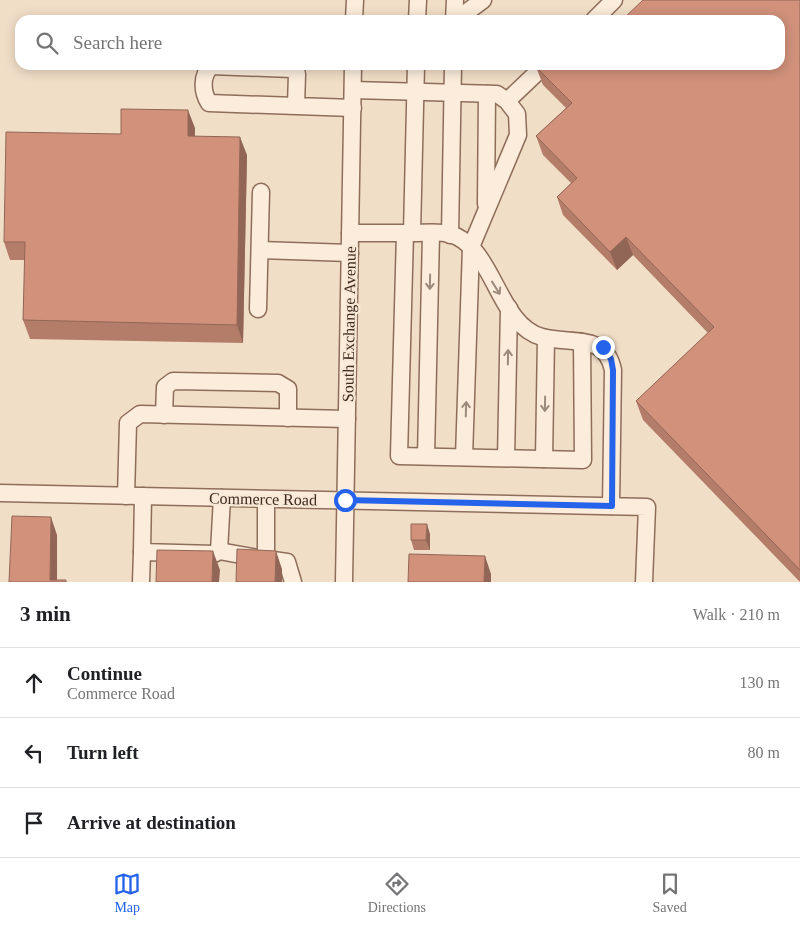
<!DOCTYPE html>
<meta charset="utf-8">
<style>
:root{--surface:#fff;--page:#f6f6f6;--text:#202124;--muted:#757577;--line:#e0e0e0;--accent:#2563eb}
body{margin:0;font-family:"Times New Roman",serif;background:var(--page);color:var(--text)}
.stop{position:absolute;width:15px;height:15px;margin:-11px;border:4px solid #2563eb;border-radius:50%;background:#fff}
.stop.end{background:#2563eb;border-color:#fff;box-shadow:0 1px 5px #0008}
.list{margin:0;padding:0;list-style:none}
h2{display:flex;justify-content:space-between;align-items:center;height:65px;margin:0;padding:0 20px;font-size:21px}
h2 small{font-size:16px;font-weight:400;color:var(--muted)}
.list li{display:grid;grid-template-columns:32px 1fr auto;gap:15px;align-items:center;box-sizing:border-box;height:70px;padding:0 20px;border-top:1px solid var(--line)}
.list b{display:block;font-size:19px;white-space:nowrap}
.list p{margin:0;font-size:16px;white-space:nowrap;color:var(--muted)}
.list em{font-size:16px;font-style:normal;color:var(--muted)}
.icon{flex:none;width:28px;height:28px;fill:none;stroke:currentColor;stroke-width:2;stroke-linecap:round;stroke-linejoin:round}
.map{position:relative;flex:none;width:800px;height:582px;overflow:hidden}
.search{position:absolute;background:var(--surface);box-shadow:0 2px 12px #0003;left:15px;right:15px;top:15px;height:55px;display:flex;align-items:center;gap:12px;box-sizing:border-box;padding:0 18px;border-radius:15px;color:var(--muted);font-size:19px}
.sheet{height:275px;background:var(--surface)}
nav{display:flex;justify-content:space-around;align-items:center;box-sizing:border-box;height:70px;border-top:1px solid var(--line);background:var(--surface);font-size:14px;color:var(--muted)}
nav a{display:grid;justify-items:center;gap:2px}
nav .on{color:var(--accent)}
.map>svg:first-child{display:block}
</style>
<div class="map">
<svg width="800" height="582" viewBox="0 0 800 582">
<rect width="100%" height="100%" fill="#f1dec7"/>
<g fill="none" stroke-linecap="round" stroke-linejoin="round">
<g stroke="#8e6e5b" stroke-width="19">
<g id="minor">
<polyline points="354,20 355,0"/>
<polyline points="417,20 418,0"/>
<polyline points="454,20 455,0"/>
<polyline points="456,20 483,0"/>
<polyline points="594,20 614,0"/>
<polyline points="353,90 497,94 507,101 517,114 518,135 471,247 464,457"/>
<polyline points="507,101 545,65"/>
<path d="M296,106L297,74L292,69L211,66C201,76 202,92 209,103L353,108"/>
<polyline points="486,204 487,94"/>
<polyline points="350,233 412,233 416,65"/>
<polyline points="405,233 399,456 583,460 582,342"/>
<path d="M412,233C423,233 439,231 450,234C494,246 497,325 542,337C571,345 605,332 613,370L611,506"/>
<polyline points="450,235 453,65"/>
<polyline points="260,250 350,253"/>
<polyline points="258,309 261,192"/>
<polyline points="164,415 165,387 173,381 278,383 288,389 288,418"/>
<polyline points="426,456 431,234"/>
<polyline points="506,458 509,308"/>
<polyline points="544,459 546,338"/>
<polyline points="0,493 647,507 644,582"/>
<polyline points="126,496 128,423 140,414 347,419"/>
<polyline points="143,496 142,552 214,554 219,551 222,498"/>
<polyline points="266,499 266,559 287,562 293,582"/>
<polyline points="219,551 258,558"/>
<polyline points="141,582 142,552"/>
<polyline points="344,582 353,65"/>
</g>
</g>
<use href="#minor" stroke="#fbecdb" stroke-width="16"/>
</g>
<g fill="#b47d6a">
<polygon points="800,0 800,582 643,420 636,401 708,333 633,255 617,270 563,215 557,197 571,183 543,155 536,136 566,108 543,85 536,67"/>
<polygon points="195,128 195,136 247,155 243,343 30,339 23,320 25,260 10,260 4,242 121,134"/>
<polygon points="430,534 430,550 414,550 411,540"/>
</g>
<g fill="#926656">
<polygon points="188,110 195,128 194,154 188,136"/>
<polygon points="240,137 247,155 243,343 237,325"/>
<polygon points="626,237 633,255 617,270 610,252"/>
<polygon points="51,517 57,535 57,582 50,580"/>
<polygon points="427,524 430,534 430,550 426,540"/>
<polygon points="213,551 220,570 219,582 212,582"/>
<polygon points="276,551 282,569 282,582 275,582"/>
<polygon points="485,556 491,574 491,582 484,582"/>
</g>
<g fill="#d1917b" stroke="#926656">
<polygon points="643,0 800,0 800,570 636,401 714,327 626,237 610,252 557,197 577,178 536,136 572,103 536,67 538,65 780,65 780,20 622,20"/>
<polygon points="589,16 593,20 585,20"/>
<polygon points="121,109 188,110 188,136 240,137 237,325 23,320 25,242 4,242 6,132 121,134"/>
<polygon points="12,516 51,517 50,580 66,580 66,582 9,582"/>
<polygon points="411,524 427,524 426,540 411,540"/>
<polygon points="237,549 276,551 275,582 236,582"/>
<polygon points="157,550 213,551 212,582 156,582"/>
<polygon points="409,554 485,556 484,582 408,582"/>
</g>
<defs><path id="oneway-shaft" d="M-6 0H5M1.5-3L5.5 0L1.5 3" fill="none" stroke-width="1.6" stroke-linecap="round" stroke-linejoin="round" transform="scale(1.25)"/></defs>
<g stroke="#9c8a7d">
<use href="#oneway-shaft" transform="translate(430 282) rotate(91)"/>
<use href="#oneway-shaft" transform="translate(496 288) rotate(58)"/>
<use href="#oneway-shaft" transform="translate(508 357) rotate(-89)"/>
<use href="#oneway-shaft" transform="translate(545 404) rotate(91)"/>
<use href="#oneway-shaft" transform="translate(466 409) rotate(-88)"/>
</g>
<g fill="none" stroke-linecap="round" stroke-linejoin="round">
<polyline stroke="#2563eb" stroke-width="6" points="345,500 612,506 613,370 611,359 603,347"/>
</g>
<g text-anchor="middle" dominant-baseline="central" stroke-width="4.5" stroke-linejoin="round" paint-order="stroke">
<g font-size="16" fill="#3e291f" stroke="#f8e9d7">
<text transform="translate(349 324) rotate(-89)">South Exchange Avenue</text>
<text transform="translate(263 499) rotate(1)">Commerce Road</text>
</g>
</g>
</svg>
<div class="stop" style="left:345px;top:500px"></div>
<div class="stop end" style="left:603px;top:347px"></div>
<div class="search"><svg class="icon" aria-label="search" viewBox="0 0 24 24"><circle cx="10" cy="10" r="6"/><path d="M15 15l6 6"/></svg>Search here</div>
</div>
<section class="sheet">
<h2>3 min<small>Walk · 210 m</small></h2>
<ul class="list">
<li><svg class="icon" aria-label="ahead" viewBox="0 0 24 24"><path d="M12 20V5M6 11l6-6 6 6"/></svg><div><b>Continue</b><p>Commerce Road</p></div><em>130 m</em></li>
<li><svg class="icon" aria-label="left" viewBox="0 0 24 24"><path d="M17 20v-9H6M10 6l-5 5 5 5"/></svg><div><b>Turn left</b></div><em>80 m</em></li>
<li><svg class="icon" aria-label="arrive" viewBox="0 0 24 24"><path d="M6 21V4h12l-3 4 3 4H6"/></svg><div><b>Arrive at destination</b></div></li>
</ul>
</section>
<nav>
<a class="on"><svg class="icon" aria-label="map" viewBox="0 0 24 24"><path d="M3 6l6-2 6 2 6-2v14l-6 2-6-2-6 2zM9 4v14M15 6v14"/></svg>Map</a>
<a><svg class="icon" aria-label="directions" viewBox="0 0 24 24"><path d="M12 3l9 9-9 9-9-9zM9 14v-3h6M13 9l2 2-2 2"/></svg>Directions</a>
<a><svg class="icon" aria-label="saved" viewBox="0 0 24 24"><path d="M7 4h10v16l-5-4-5 4z"/></svg>Saved</a>
</nav>
